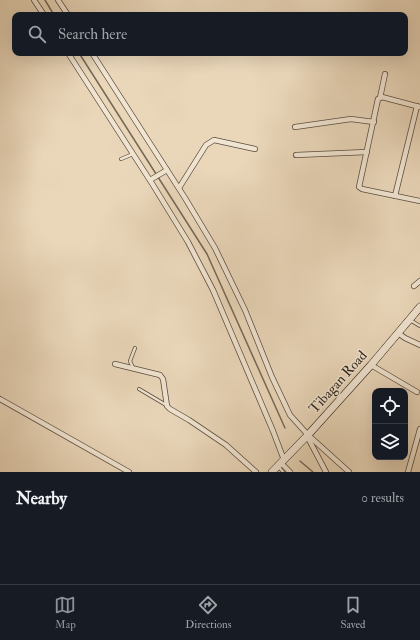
<!DOCTYPE html>
<style>
:root{--surface:#171b24;--page:#20242c;--text:#f1f3f6;--muted:#9ea1a6;--line:#363941;--accent:#8c9099}
body{margin:0;font-family:"IM FELL Double Pica",serif;background:var(--page);color:var(--text)}
.controls{position:absolute;right:12px;bottom:12px;display:grid;overflow:hidden;border-radius:8px;box-shadow:0 4px 16px #0002}
.controls button{width:36px;height:36px;display:grid;place-items:center;padding:0;border:0;border-bottom:1px solid var(--line);background:var(--surface);color:var(--text);font:20px sans-serif}
.list{margin:0;padding:0;list-style:none}
h2{display:flex;justify-content:space-between;align-items:center;height:52px;margin:0;padding:0 16px;font-size:17px}
h2 small{font-size:13px;font-weight:400;color:var(--muted)}
.icon{flex:none;width:22px;height:22px;fill:none;stroke:currentColor;stroke-width:2;stroke-linecap:round;stroke-linejoin:round}
.map{position:relative;flex:none;width:420px;height:472px;overflow:hidden}
.search{position:absolute;background:var(--surface);box-shadow:0 4px 16px #0002;left:12px;right:12px;top:12px;height:44px;display:flex;align-items:center;gap:10px;box-sizing:border-box;padding:0 14px;border-radius:8px;color:var(--muted);font-size:15px}
.sheet{height:112px;background:var(--surface)}
nav{display:flex;justify-content:space-around;align-items:center;box-sizing:border-box;height:56px;border-top:1px solid var(--line);background:var(--surface);font-size:11px;color:var(--muted)}
nav a{display:grid;justify-items:center;gap:2px}
nav .on{color:var(--accent)}
.map>svg:first-child{display:block}
</style>
<div class="map">
<svg width="420" height="472" viewBox="0 0 420 472">
<rect width="100%" height="100%" fill="#ead7ba"/>
<filter id="stains"><feTurbulence type="fractalNoise" baseFrequency=".005" numOctaves="4"/><feColorMatrix values="0 0 0 0 .2 0 0 0 0 .09 0 0 0 0 .02 0 0 0 .5 -.17"/></filter>
<radialGradient id="worn" r=".72"><stop offset=".6" stop-color="#630" stop-opacity="0"/><stop offset="1" stop-color="#630" stop-opacity=".3"/></radialGradient>
<g fill="none" stroke-linecap="round" stroke-linejoin="round">
<g stroke="#766858" stroke-width="1.5">
<polyline points="45,0 54,15"/>
<polyline points="79,53 207,254 285,428"/>
<polyline points="300,461 313,472"/>
</g>
<g stroke="#5a4d40" stroke-width="4">
<g id="lane">
<polyline points="121,159 133,154"/>
<polyline points="410,320 420,326"/>
<polyline points="133,368 130,361 135,348"/>
<polyline points="139,389 166,405"/>
<polyline points="278,466 283,472"/>
</g>
</g>
<g stroke="#5a4d40" stroke-width="6">
<g id="street">
<polyline points="34,0 44,15"/>
<polyline points="58,0 68,15"/>
<polyline points="68,53 153,185 188,242 213,290 273,431 284,460"/>
<polyline points="92,53 185,198 215,248 245,310 272,377 290,415 308,435 349,472"/>
<polyline points="380,98 385,74"/>
<polyline points="420,107 382,97 378,99 359,187 362,189 420,201"/>
<polyline points="295,127 351,119 374,122"/>
<polyline points="296,155 367,152"/>
<polyline points="150,180 167,170"/>
<polyline points="179,188 206,145 214,140 255,149"/>
<polyline points="395,196 417,106"/>
<polyline points="414,286 420,281"/>
<polyline points="398,333 405,338 420,345"/>
<polyline points="115,364 160,375 163,379 167,406 170,409 189,420 226,445 256,472"/>
<polyline points="371,365 417,392"/>
<polyline points="0,399 129,472"/>
<polyline points="307,436 326,472"/>
<polyline points="281,463 290,472"/>
<polyline points="408,472 420,429"/>
</g>
</g>
<g stroke="#2a1f17" stroke-width="8">
<polyline id="secondary" points="272,472 308,435 371,365 420,307"/>
</g>
<use href="#lane" stroke="#f1e5d2" stroke-width="2.5"/>
<use href="#street" stroke="#f1e5d2" stroke-width="4.5"/>
<use href="#secondary" stroke="#f1e5d2" stroke-width="7"/>
</g>
<g text-anchor="middle" dominant-baseline="central" stroke-width="3" stroke-linejoin="round" paint-order="stroke">
<g font-size="14" fill="#2a1f17" stroke="#f1e5d2">
<text transform="translate(338 382) rotate(-48)">Tibagan Road</text>
</g>
</g>
<rect width="100%" height="100%" filter="url(#stains)"/>
<rect width="100%" height="100%" fill="url(#worn)"/>
</svg>
<div class="controls">
<button><svg class="icon" aria-label="locate" viewBox="0 0 24 24"><circle cx="12" cy="12" r="6"/><path d="M12 2v4M12 18v4M2 12h4M18 12h4"/></svg></button>
<button><svg class="icon" aria-label="layers" viewBox="0 0 24 24"><path d="M12 4l9 5-9 5-9-5zM3 14l9 5 9-5"/></svg></button>
</div>
<div class="search"><svg class="icon" aria-label="search" viewBox="0 0 24 24"><circle cx="10" cy="10" r="6"/><path d="M15 15l6 6"/></svg>Search here</div>
</div>
<section class="sheet">
<h2>Nearby<small>0 results</small></h2>
<ul class="list">
</ul>
</section>
<nav>
<a class="on"><svg class="icon" aria-label="map" viewBox="0 0 24 24"><path d="M3 6l6-2 6 2 6-2v14l-6 2-6-2-6 2zM9 4v14M15 6v14"/></svg>Map</a>
<a><svg class="icon" aria-label="directions" viewBox="0 0 24 24"><path d="M12 3l9 9-9 9-9-9zM9 14v-3h6M13 9l2 2-2 2"/></svg>Directions</a>
<a><svg class="icon" aria-label="saved" viewBox="0 0 24 24"><path d="M7 4h10v16l-5-4-5 4z"/></svg>Saved</a>
</nav>
